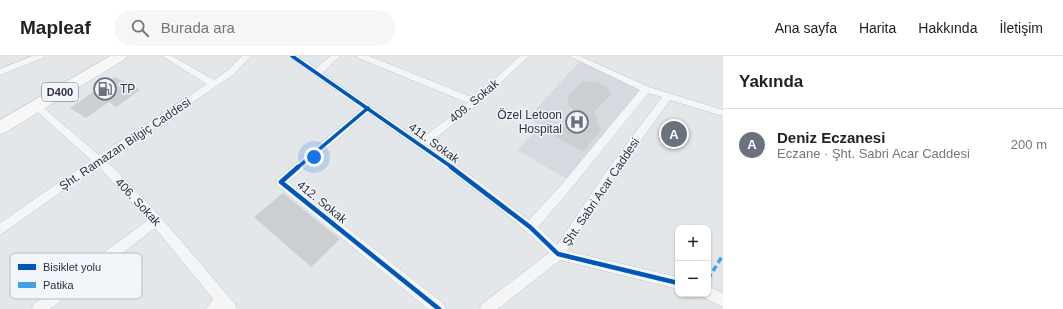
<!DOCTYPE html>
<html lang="tr">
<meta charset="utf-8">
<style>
:root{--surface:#fff;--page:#f6f6f6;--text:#222;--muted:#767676;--line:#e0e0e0;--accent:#6a727f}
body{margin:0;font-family:Arial,sans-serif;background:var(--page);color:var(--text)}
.controls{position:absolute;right:12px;bottom:12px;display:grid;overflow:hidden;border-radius:8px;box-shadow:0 1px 3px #0004}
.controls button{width:36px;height:36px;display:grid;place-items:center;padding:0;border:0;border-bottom:1px solid var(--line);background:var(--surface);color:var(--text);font:20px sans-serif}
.you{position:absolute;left:314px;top:101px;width:14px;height:14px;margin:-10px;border:3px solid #fff;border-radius:50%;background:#1a73e8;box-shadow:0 0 0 6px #1a73e833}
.badge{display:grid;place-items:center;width:26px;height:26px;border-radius:50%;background:var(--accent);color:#fff;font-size:13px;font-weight:700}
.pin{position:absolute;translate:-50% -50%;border:2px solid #fff;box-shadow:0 1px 4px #0006}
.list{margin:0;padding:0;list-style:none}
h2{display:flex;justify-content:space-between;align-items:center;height:52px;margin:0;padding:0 16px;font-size:17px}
h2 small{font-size:13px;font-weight:400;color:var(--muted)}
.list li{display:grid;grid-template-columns:26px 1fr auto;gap:12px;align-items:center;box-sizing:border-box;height:72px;padding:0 16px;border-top:1px solid var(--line)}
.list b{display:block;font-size:15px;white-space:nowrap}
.list p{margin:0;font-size:13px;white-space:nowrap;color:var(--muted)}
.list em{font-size:13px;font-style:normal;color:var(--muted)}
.icon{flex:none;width:22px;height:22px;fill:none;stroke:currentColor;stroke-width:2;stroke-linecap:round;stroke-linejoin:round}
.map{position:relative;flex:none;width:723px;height:253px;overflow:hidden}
header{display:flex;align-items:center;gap:24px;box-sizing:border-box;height:56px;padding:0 20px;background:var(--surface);border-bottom:1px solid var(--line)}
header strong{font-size:19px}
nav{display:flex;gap:22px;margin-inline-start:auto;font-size:14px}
.search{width:280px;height:36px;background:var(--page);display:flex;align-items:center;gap:10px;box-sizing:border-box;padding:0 14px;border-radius:16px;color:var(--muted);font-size:15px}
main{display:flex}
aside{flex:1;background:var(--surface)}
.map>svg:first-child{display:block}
</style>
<header>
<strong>Mapleaf</strong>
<div class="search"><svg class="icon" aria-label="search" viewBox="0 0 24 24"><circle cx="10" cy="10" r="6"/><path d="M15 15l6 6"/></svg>Burada ara</div>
<nav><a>Ana sayfa</a><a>Harita</a><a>Hakkında</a><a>İletişim</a></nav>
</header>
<main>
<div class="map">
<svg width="723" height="253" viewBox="0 0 723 253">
<rect width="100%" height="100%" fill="#e4e7ea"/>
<polygon fill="#d4dae0" points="581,4 646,33 570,125 517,94 541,70 528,62"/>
<g fill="#cccfd2">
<polygon points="115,21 140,34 116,51 109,46 86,62 70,52"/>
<polygon points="584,25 600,27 608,32 611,38 594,56 601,74 583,96 555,80 577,60 568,48 568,39"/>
<polygon points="283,137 340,183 311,211 254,161"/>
</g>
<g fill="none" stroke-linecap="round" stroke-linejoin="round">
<g stroke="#c2c5c8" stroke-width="1">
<g id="minor">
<polygon points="32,0 44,0 43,2 0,19 0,13"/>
<path d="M162,0H172L214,24L227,15L242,0H251L233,19L106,105C153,149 193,199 235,248L237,253H206L213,243L155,172L50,253H32L34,248L148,164L98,110L0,179V167L91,104L31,50L33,48H39L99,99L207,28Z"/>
<path d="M288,0H298L316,12L331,0H340L322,17L420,84L468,47L358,2L357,0H369L474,42L520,0H529L478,48L427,89L484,129L529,164L562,128L640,34L569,0H580L649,31L723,54V60L670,44L616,119L567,195L678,221V233L560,204L498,253H480L482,248L549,197C495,144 430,101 368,57L289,126L444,248L446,253H428L277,129L276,126L277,123L361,53ZM648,37L662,41L608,113L557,189L538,171L570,134Z"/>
<polygon points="708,230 723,237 723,251 703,241 702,238 708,238"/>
</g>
</g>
<g stroke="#c0c4c8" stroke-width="1">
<polygon id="primary" points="110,0 127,0 125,3 6,76 0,78 0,64"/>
</g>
<use href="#minor" fill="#f3f5f6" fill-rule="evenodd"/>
<use href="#primary" fill="#f7f7f8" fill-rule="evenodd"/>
<polyline stroke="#3ea3ec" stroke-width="3.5" stroke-dasharray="6 3.5" stroke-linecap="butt" points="708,223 723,199"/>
<g stroke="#f2f5f9" stroke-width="5.5">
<g id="cycleway-far1">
<polyline points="292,0 453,112"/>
<polyline points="297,112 368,52"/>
</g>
</g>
<g stroke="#f2f5f9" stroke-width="7">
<g id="cycleway">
<polyline points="298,111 281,126 439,253"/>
<polyline points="451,111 530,171 558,198 678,227"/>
</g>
</g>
<use href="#cycleway-far1" stroke="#0057b8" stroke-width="3.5"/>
<use href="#cycleway" stroke="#0057b8" stroke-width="4.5"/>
</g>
<defs>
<g id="fuel-ring" transform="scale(1.15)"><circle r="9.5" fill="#f2f5f9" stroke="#6a727f" stroke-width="1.5"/><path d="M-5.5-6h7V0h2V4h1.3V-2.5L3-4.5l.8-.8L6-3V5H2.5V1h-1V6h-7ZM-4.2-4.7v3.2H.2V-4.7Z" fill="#6a727f"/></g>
<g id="hospital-ring" transform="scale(1.15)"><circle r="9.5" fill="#f2f5f9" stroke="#6a727f" stroke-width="1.5"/><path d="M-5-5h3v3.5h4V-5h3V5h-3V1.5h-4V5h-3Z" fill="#6a727f"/></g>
</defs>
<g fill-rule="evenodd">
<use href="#fuel-ring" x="105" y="33"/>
<use href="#hospital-ring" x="577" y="66"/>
</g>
<g text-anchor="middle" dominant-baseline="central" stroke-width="3" stroke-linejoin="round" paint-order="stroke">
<rect fill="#f2f5f9" stroke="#656d7b" stroke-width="1" x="42" y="27" width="36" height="18" rx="3"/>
<g font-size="11" font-weight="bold" fill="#283345">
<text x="60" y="36">D400</text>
</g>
<g font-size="12" fill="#283345" stroke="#f2f5f9" text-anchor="start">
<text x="120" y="33">TP</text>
<text x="562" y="59" text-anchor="end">Özel Letoon<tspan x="562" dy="14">Hospital</tspan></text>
</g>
<g font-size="12" fill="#283345" stroke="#f2f5f9">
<text transform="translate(474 45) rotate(-40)">409. Sokak</text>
<text transform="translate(434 87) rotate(36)">411. Sokak</text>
<text transform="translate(125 88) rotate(-34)">Şht. Ramazan Bilgiç Caddesi</text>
<text transform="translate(601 136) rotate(-56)">Şht. Sabri Acar Caddesi</text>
<text transform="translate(138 146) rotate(47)">406. Sokak</text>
<text transform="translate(322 146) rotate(39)">412. Sokak</text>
</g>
</g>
<rect x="10" y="197" width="132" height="46" rx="6" fill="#f2f5f9" stroke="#b5bbc3" stroke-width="1"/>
<rect x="18" y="208" width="18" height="6" fill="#0057b8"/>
<rect x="18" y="226" width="18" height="6" fill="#3ea3ec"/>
<g font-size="11" fill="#283345">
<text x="43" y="215">Bisiklet yolu</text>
<text x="43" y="233">Patika</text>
</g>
</svg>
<div class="controls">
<button>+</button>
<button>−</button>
</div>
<div class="you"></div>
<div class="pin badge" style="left:674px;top:78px">A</div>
</div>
<aside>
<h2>Yakında<small></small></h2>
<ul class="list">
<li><span class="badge">A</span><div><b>Deniz Eczanesi</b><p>Eczane · Şht. Sabri Acar Caddesi</p></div><em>200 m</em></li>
</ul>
</aside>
</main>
